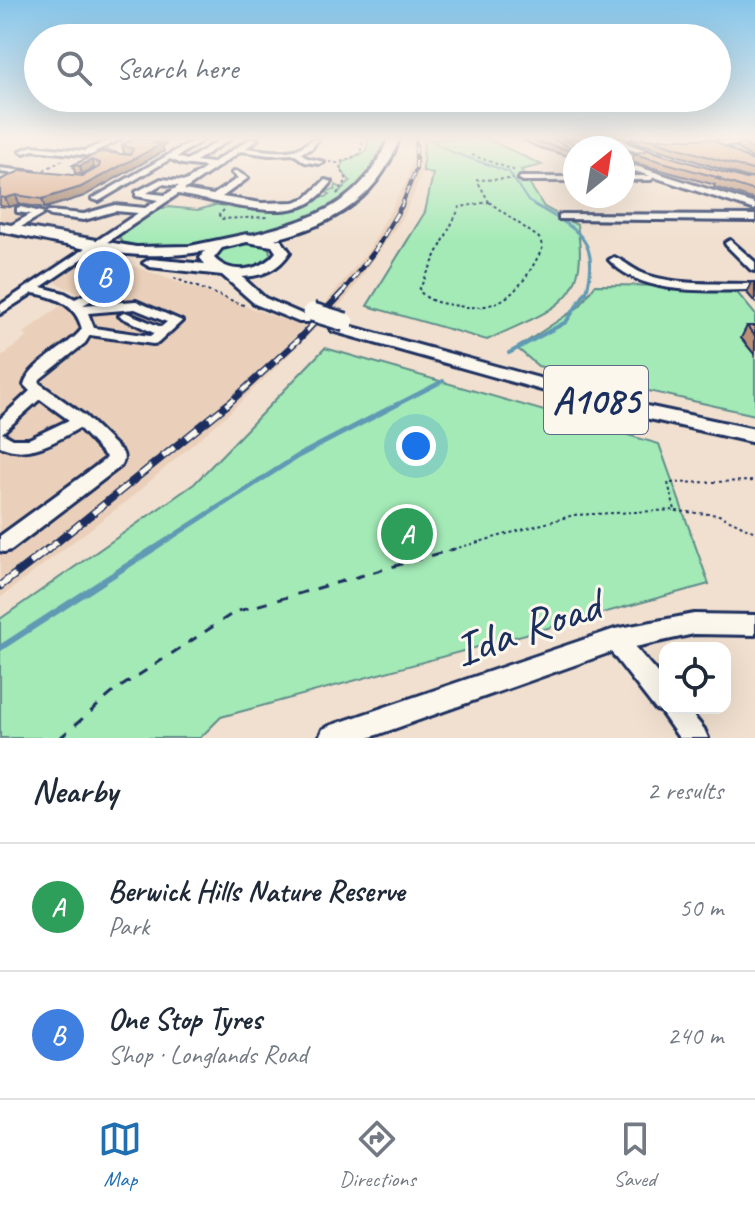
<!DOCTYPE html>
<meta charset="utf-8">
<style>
:root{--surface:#fff;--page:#f6f6f7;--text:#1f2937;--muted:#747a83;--line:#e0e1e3;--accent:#1f6fb2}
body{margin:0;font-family:Caveat,sans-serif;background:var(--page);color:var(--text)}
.controls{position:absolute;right:24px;bottom:24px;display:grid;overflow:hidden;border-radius:16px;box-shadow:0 8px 32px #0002}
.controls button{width:72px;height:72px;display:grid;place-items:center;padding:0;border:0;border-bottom:2px solid var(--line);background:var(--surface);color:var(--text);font:40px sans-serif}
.compass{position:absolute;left:563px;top:136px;width:72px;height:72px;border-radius:50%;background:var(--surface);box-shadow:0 8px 32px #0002;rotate:30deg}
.you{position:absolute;left:416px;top:446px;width:28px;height:28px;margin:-20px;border:6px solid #fff;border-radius:50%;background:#1a73e8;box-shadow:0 0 0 12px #1a73e833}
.badge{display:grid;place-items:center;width:52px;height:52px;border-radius:50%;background:var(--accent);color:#fff;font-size:26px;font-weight:700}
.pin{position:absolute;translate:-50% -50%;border:4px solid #fff;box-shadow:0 2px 8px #0006}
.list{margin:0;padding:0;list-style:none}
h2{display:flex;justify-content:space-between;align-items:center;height:104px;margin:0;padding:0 32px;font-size:34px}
h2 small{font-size:26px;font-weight:400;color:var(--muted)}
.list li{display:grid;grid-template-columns:52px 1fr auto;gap:24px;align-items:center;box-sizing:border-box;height:128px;padding:0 32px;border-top:2px solid var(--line)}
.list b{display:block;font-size:30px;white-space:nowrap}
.list p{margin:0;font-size:26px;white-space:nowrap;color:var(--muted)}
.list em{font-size:26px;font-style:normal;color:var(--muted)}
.icon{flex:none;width:44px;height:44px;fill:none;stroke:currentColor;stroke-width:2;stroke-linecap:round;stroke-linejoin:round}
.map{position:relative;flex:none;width:755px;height:738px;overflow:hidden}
.search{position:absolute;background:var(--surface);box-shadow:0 8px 32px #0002;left:24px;right:24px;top:24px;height:88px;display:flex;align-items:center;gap:20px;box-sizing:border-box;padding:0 28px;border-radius:44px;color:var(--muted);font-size:30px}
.sheet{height:360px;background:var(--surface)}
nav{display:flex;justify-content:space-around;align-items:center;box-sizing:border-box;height:112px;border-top:2px solid var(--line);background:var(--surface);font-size:22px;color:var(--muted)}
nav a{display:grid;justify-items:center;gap:4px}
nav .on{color:var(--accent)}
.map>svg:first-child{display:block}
</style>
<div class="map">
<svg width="755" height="738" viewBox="0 0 755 738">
<rect width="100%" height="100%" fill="#f1e0cf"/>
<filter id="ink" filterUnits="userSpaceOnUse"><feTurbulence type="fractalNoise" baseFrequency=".0125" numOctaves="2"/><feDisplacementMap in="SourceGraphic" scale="16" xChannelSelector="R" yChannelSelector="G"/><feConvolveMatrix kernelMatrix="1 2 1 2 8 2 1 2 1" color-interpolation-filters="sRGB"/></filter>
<g filter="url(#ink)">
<g fill="#ead0ba">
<polygon points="411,139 422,139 423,171 404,216 346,299 228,414 128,500 0,598 0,358 28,336 23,334 77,293 54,282 90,256 119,261 299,325 323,306 369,250 407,180 413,156"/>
<polygon points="616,146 633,150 719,148 754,171 719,172 755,182 755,205 623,167 623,148 605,148"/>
<polygon points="0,187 77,197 28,224 0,220"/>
</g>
<g fill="#a3eab6" stroke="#5f8c8a" stroke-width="2">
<path d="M369,139H387C381,174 337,213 303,223C277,232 251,231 225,238C189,247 157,255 122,242L119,237L154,211L168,207L198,210L219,204L237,205L234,208L239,209L298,206L318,197H326L330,194L323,191L335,190L336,185L342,188L337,194L350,181L342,171V163L366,151Z"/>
<path d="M424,139H487L542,165L521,170L544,207L577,225C592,306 548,310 487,340L367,306L425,212L433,174L423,171Z"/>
<path d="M249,242L268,246L271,256C257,269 232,272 217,259L222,249Z"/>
<polygon points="595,285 698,286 735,290 755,314 755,338 742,339 755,355 755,415 538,366 517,348 580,306"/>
<polygon points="325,348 659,444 709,584 221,717 200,738 0,738 0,619 194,484"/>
</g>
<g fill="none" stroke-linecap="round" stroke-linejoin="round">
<polyline stroke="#6199b4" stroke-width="2" points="428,139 452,152 509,172 528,201 538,207"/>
<path stroke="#6199b4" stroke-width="3" d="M535,205C578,230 601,239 586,294"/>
<g stroke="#6199b4" stroke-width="4">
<polyline points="509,353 566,322 586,292"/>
<polyline points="394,406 443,381"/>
</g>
<polyline stroke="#6199b4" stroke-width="5" points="150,551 298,456 398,404"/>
<polyline stroke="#6199b4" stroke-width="6" points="0,648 153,549"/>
<g stroke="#1b2f5e" stroke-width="6">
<g id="minor">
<polygon points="112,139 121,139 94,152 115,154 116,156 112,158 33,150 24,153 20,151 32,146 84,151"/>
<path d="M196,139H204L177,157L187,160L222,139H230L196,161L212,163L250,139H258L246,148C262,150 279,153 294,150C305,147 308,139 318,139L312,148L301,153L307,158L324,162L320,164L305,162L294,154L269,155L241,151L184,190L213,195L238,178L232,173L236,171L248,178L222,197L262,203L294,202L306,198L325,180L332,182C327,188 321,195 314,200C282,223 215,200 178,194L41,287L64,293L75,299L111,282L117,285L115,287L83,305L136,301L182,321L158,343L153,344L90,335L85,343L40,379L39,383L85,416L122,452C125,457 124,461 121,466L11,550L4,552L0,551V536L107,458L79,428C55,442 27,459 0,446V419L30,391L24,385C30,362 67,349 82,329C76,305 57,297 33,293L0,314V305L138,213L115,211L84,220L51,216L46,213L48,211L84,214L115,205L145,208L158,200L136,196V192L161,179L186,181L207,167L182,164L170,159L99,201L92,199ZM162,184L179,186L165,195L147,193ZM135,309L167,322L161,327L125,312L119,316L154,333L150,336L94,328L88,313ZM40,399L69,420L29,439H13L2,433Z"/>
<polygon points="615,139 623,139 627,143 662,156 658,158 621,147"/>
<polygon points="740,139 748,139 755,143 751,145 719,145 715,143 719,141 741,141"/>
<polygon points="623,162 755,204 755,210 654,177 651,180 623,180 623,176 650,176 623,167"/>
<polygon points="0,168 34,172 38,174 34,176 0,172"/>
<polygon points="520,177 575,177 575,181 523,181 519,179"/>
<polygon points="20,207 45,213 14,231 8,231 8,227 31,214 17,212 17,208"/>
<polygon points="562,214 755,215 755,221 559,219 559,215"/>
<polygon points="730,240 755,262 755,271 751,270 726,245 725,243"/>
<path d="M614,257C626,262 634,271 647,275C681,286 720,283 755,284V290C709,290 643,297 609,260Z"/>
<polygon points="694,614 755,615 755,635 694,634 635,647 665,682 665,708 687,708 704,729 708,738 679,738 660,711 656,710 611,652 368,738 319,738 323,729 332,725 615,629"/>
</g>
</g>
<g stroke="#1b2f5e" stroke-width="6">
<g id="major">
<path d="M0,223L136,247L190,246L247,234L281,240L290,252C278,270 263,276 242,277L265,298L313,319L311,322H299L255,304L222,275L150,267L143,263L150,259L205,264L200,258L205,251C136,264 67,245 0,231ZM247,242L272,246L276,252C262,271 231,276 214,258L222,248Z"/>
<polygon points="338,323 623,401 755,429 755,443 623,413 332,331 330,328"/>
</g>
</g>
<g stroke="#1b2f5e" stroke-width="6">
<path id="highway" d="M388,139H399C377,205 321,230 257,243L251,241V235C314,219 363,204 388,139Z"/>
</g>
<g stroke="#1b2f5e" stroke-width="2" stroke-dasharray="3 3" stroke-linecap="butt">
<polyline points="472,155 516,171"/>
<polyline points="329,162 338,163 360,154 363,139"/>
<polyline points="44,170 63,160"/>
<polyline points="337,194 347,180 338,163"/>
<path d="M489,202L539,238L543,247C522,289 503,315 452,305C439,303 427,301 419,290L460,207Z"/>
<polyline points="489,202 477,180 513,179"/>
<polyline points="224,210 219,215 221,219 267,217"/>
<polyline points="174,278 246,306"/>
<polyline points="676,511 719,515 755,532"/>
<polyline points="447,551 574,515 675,510 668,483 755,481"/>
</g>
<polyline stroke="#1b2f5e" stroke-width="3" stroke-dasharray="10 10" stroke-linecap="butt" points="60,738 116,690 235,612 454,549"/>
<use href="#minor" fill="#fbf7ec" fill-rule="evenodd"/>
<use href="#major" fill="#fbf7ec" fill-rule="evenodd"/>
<use href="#highway" fill="#fbf7ec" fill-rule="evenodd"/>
<g stroke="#1b2f5e" stroke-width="4">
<polyline id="rail-far4" points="401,207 416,169 416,139"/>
</g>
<g stroke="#1b2f5e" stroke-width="5">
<polyline id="rail-far3" points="341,294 374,252 402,205"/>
</g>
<g stroke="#1b2f5e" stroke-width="7">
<polyline id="rail-far2" points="226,406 298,340 343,292"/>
</g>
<g stroke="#1b2f5e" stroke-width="8">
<polyline id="rail-far1" points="46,551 228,404"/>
</g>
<g stroke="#1b2f5e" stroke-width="9">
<polyline id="rail" points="0,586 48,549"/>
</g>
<use href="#rail-far4" stroke="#fbf7ec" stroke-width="2" stroke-dasharray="7" stroke-linecap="butt"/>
<use href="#rail-far3" stroke="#fbf7ec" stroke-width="3" stroke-dasharray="9" stroke-linecap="butt"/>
<use href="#rail-far2" stroke="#fbf7ec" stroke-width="4" stroke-dasharray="11" stroke-linecap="butt"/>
<use href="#rail-far1" stroke="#fbf7ec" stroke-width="5" stroke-dasharray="15" stroke-linecap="butt"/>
<use href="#rail" stroke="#fbf7ec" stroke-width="6" stroke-dasharray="19" stroke-linecap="butt"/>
<g stroke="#1b2f5e" stroke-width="23" stroke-linecap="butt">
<polyline id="major-bridge" points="312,312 345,322"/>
</g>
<use href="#major-bridge" stroke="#fbf7ec" stroke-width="17"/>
</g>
<g fill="#bb9177" stroke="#1b2f5e" stroke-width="2">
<polygon points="134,139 165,139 166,144 162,146 164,151 84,196 45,208 19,204 9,207 0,206 0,180 83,176 96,169 94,168 82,174 75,173 73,165 100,152 129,155 124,153 122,145"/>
<polygon points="520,139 553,139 572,148 578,146 561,139 608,139 612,140 610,146 575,148 575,154 568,156 537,147"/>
<polygon points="629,139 711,139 755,162 755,200 714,187 715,185 632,162 634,154 749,178 629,140"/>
<polygon points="755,139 755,160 737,148 739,141 754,141"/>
<polygon points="623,160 633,166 632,173 623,174"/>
<polygon points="79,262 124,275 101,283 84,278"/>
<polygon points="752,282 755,282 755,302 747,293"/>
<polygon points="747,326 755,326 755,355 741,338"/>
</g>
<g fill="#987661" stroke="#1b2f5e" stroke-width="2">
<polygon points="160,139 165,139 166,144 162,146 164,151 84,196 45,208 42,199 81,187"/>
<polygon points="612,140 610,146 602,148 577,148"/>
<polygon points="575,149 575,154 568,156 569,150"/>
<polygon points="91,160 94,168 82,174 80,166"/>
<polygon points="16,195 19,204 9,207 5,198"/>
<polygon points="119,259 124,275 101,283 96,267"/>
</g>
<g fill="#d9a98a" stroke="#1b2f5e" stroke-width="2">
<polygon points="134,139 160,139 152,143 162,144 81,187 42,199 16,195 5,198 0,197 0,180 22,170 83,176 99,167 100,163 91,160 80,166 73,165 100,152 130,155 133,149 122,145"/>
<polygon points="532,139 553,139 572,148 581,145 582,141 576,139 608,139 612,140 569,150 538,142"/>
<polygon points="649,139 711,139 755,162 755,171"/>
<polygon points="755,139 755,151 739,141 754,141"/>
<polygon points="647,150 746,179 755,177 755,191 717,179 720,178 634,154"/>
<polygon points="623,160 633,166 623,167"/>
<polygon points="97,253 119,259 96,267 79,262"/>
<polygon points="747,326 755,326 755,336"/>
</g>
</g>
<linearGradient id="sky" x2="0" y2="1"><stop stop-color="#85c5ea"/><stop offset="0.57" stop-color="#f9f1e9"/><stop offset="1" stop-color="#f9f1e9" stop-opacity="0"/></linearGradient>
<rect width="755" height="242" fill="url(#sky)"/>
<g text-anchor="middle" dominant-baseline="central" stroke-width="6" stroke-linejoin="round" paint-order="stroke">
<rect fill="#fbf7ec" stroke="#5e6b89" stroke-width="2" x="544" y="366" width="104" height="68" rx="6"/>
<g font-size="38" font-weight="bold" fill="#1b2f5e">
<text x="596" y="400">A1085</text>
</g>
<g font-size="48" fill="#1b2f5e" stroke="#fbf7ec">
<text transform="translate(527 627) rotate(-19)">Ida Road</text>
</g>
</g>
</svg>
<div class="controls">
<button><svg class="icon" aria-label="locate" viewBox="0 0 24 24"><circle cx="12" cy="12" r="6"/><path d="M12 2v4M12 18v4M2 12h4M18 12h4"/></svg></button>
</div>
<svg class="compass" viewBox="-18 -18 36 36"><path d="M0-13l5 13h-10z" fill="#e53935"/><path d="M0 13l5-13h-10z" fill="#747a83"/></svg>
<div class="you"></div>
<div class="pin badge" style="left:407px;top:534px;background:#2e9e5b">A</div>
<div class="pin badge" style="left:104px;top:277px;background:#3f7fe0">B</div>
<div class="search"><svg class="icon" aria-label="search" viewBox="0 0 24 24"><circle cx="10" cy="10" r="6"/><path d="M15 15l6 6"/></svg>Search here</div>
</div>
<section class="sheet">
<h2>Nearby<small>2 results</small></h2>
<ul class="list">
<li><span class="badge" style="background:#2e9e5b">A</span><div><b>Berwick Hills Nature Reserve</b><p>Park</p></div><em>50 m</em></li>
<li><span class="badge" style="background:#3f7fe0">B</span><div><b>One Stop Tyres</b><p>Shop · Longlands Road</p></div><em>240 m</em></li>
</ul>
</section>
<nav>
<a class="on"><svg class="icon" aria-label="map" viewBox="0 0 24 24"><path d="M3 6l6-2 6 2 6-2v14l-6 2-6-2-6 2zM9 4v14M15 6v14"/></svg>Map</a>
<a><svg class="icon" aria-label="directions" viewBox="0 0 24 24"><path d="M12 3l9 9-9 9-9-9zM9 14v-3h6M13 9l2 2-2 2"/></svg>Directions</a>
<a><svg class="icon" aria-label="saved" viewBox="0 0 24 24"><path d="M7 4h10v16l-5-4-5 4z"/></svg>Saved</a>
</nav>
